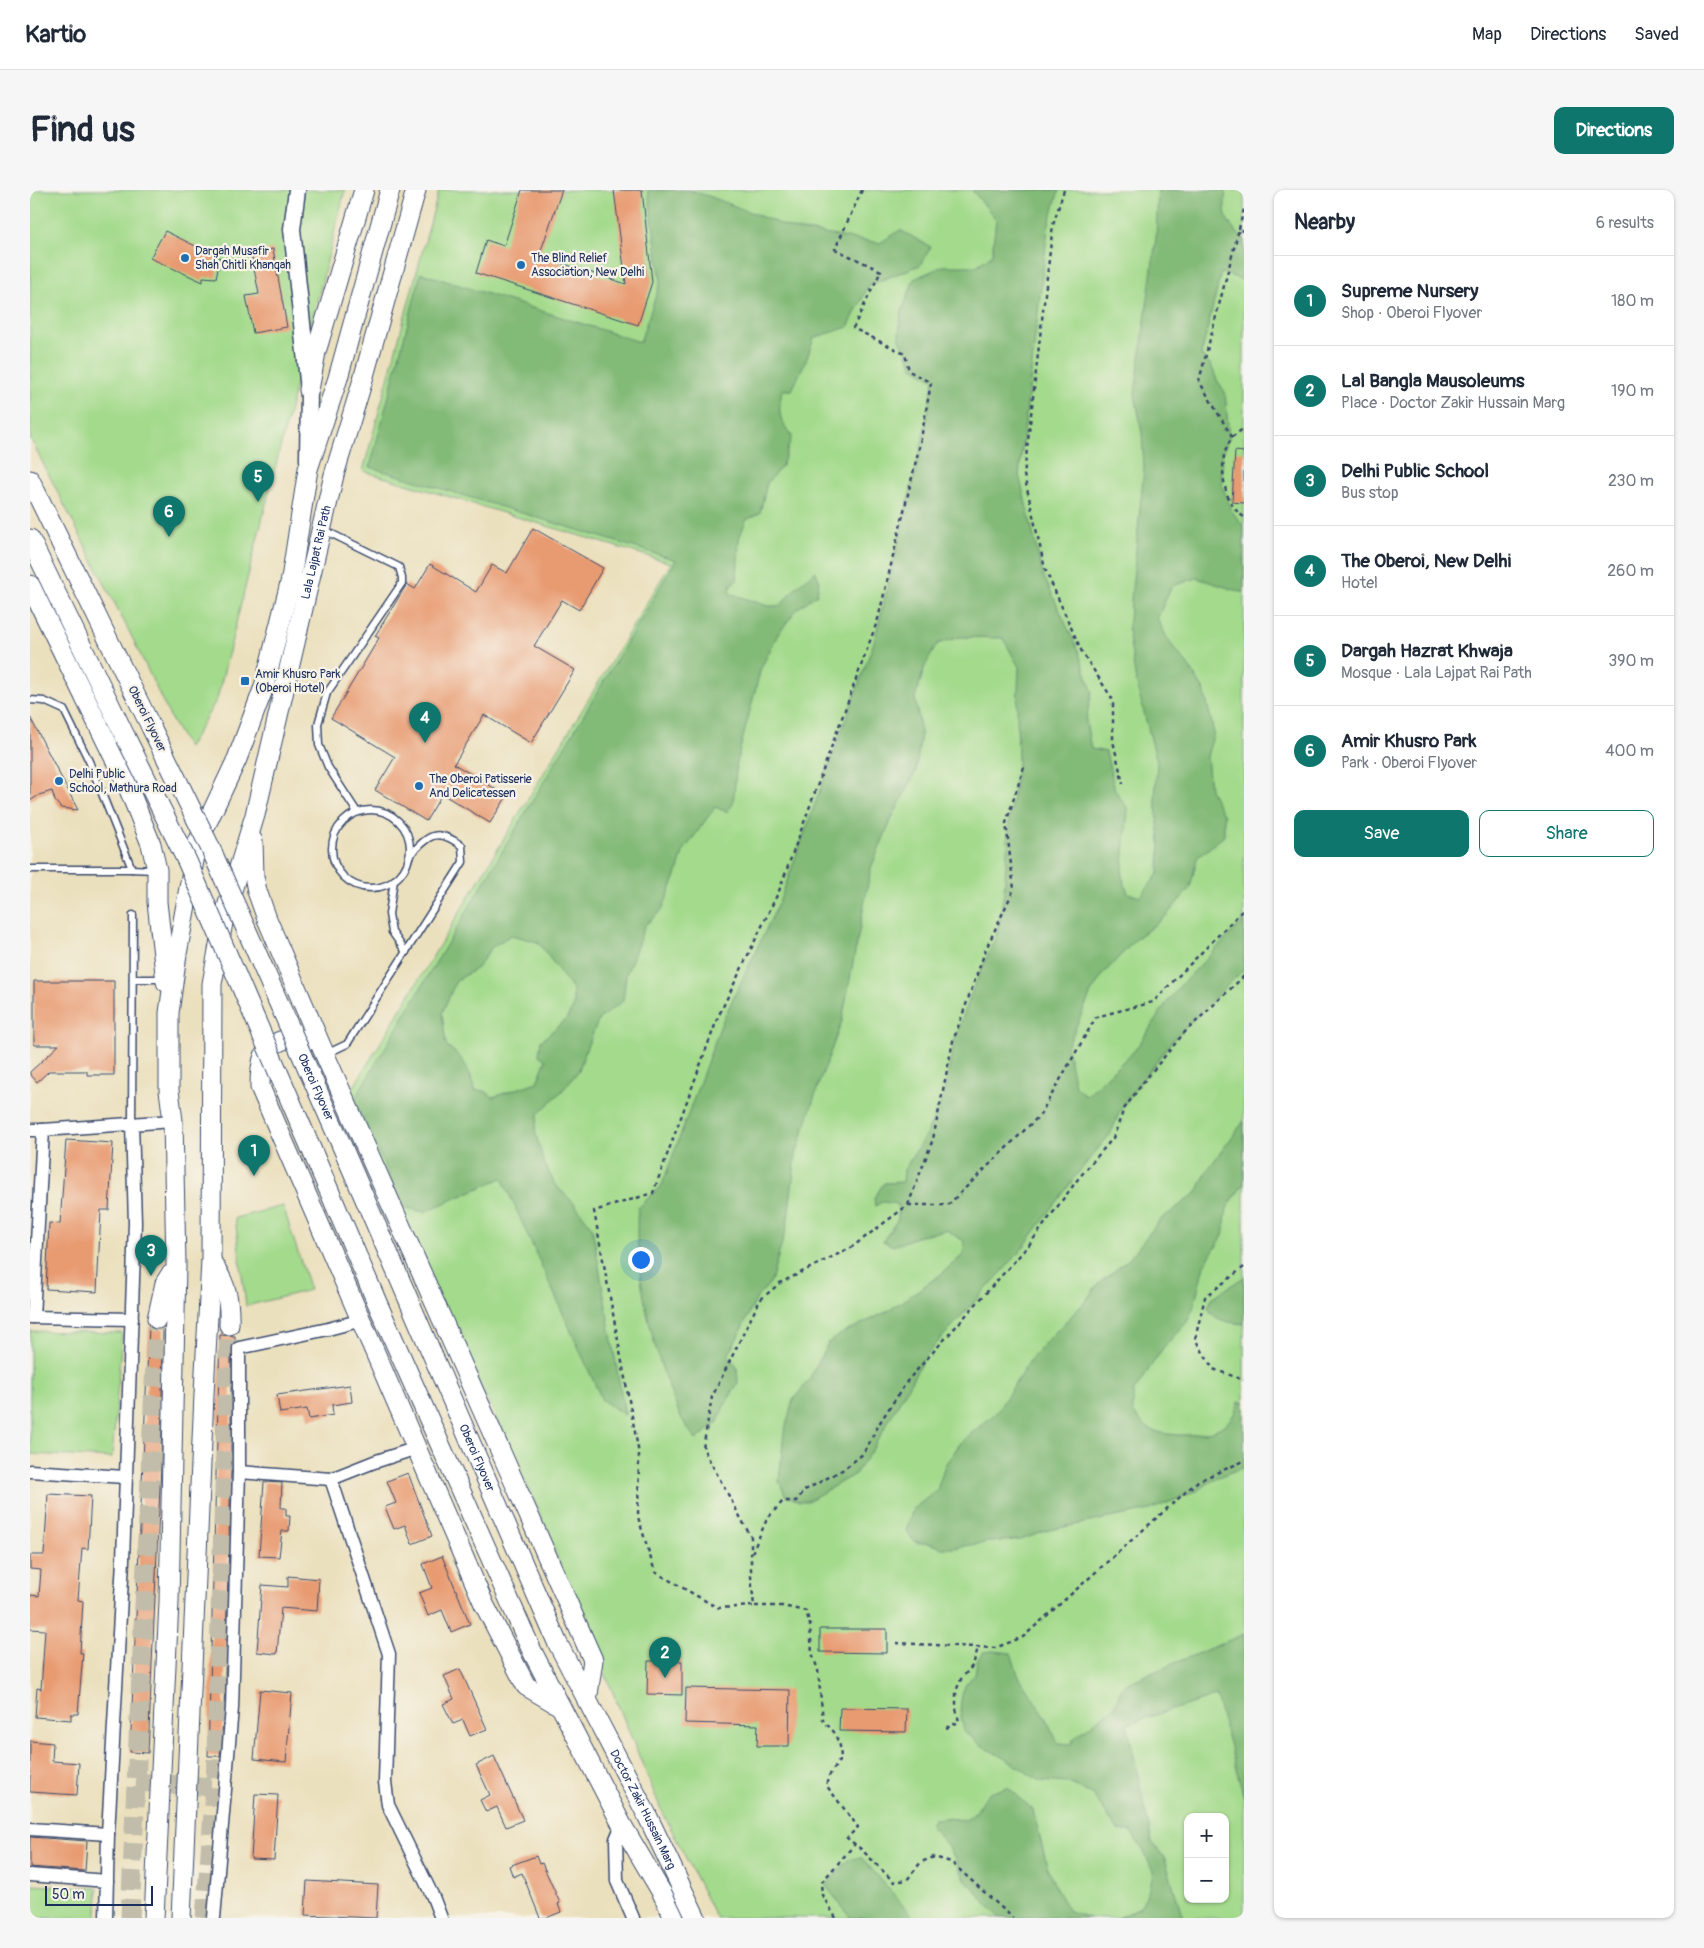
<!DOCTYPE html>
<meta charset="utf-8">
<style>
:root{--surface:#fff;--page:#f6f6f7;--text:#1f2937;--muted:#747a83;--line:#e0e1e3;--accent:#0f766e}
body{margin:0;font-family:Pangolin,sans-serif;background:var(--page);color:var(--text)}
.controls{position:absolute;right:15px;bottom:15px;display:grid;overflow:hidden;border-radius:10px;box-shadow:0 1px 4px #0004}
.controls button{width:45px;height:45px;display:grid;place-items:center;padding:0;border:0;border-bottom:1px solid var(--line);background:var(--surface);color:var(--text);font:25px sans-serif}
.scale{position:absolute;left:15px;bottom:12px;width:108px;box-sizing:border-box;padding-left:5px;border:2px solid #1b2f5e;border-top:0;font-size:14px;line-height:18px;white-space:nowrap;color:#1b2f5e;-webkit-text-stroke:4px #f7f3e8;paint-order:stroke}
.you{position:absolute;left:610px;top:1069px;width:18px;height:18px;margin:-12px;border:4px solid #fff;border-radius:50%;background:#1a73e8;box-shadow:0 0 0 8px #1a73e833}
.badge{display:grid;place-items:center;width:32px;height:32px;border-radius:50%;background:var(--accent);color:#fff;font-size:16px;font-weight:700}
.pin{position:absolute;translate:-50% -41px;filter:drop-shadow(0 1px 2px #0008)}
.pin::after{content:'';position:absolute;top:26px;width:18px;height:15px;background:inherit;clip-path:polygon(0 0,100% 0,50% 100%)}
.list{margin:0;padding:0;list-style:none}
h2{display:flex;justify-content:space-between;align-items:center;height:65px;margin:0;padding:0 20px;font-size:21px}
h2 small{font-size:16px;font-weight:400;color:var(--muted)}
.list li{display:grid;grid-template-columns:32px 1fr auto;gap:15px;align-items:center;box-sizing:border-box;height:90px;padding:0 20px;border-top:1px solid var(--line)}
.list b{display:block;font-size:19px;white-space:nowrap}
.list p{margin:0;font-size:16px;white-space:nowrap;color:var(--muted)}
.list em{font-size:16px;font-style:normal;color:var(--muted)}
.actions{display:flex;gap:10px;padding:15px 20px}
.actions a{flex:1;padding:11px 0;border:1px solid var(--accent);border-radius:10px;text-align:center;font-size:18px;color:var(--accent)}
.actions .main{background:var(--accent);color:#fff}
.map{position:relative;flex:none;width:1214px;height:1728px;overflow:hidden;border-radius:10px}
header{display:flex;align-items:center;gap:30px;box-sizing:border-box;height:70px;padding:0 25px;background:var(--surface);border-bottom:1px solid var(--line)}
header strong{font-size:24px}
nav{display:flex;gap:28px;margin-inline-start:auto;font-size:18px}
.intro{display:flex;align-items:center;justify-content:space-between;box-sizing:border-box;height:120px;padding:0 30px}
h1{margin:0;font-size:35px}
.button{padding:12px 22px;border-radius:10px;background:var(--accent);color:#fff;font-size:18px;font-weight:700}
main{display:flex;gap:30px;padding:0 30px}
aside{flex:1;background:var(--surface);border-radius:10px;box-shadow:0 1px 4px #0004}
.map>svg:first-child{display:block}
</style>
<header>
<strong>Kartio</strong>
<nav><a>Map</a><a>Directions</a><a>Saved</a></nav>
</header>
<div class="intro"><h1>Find us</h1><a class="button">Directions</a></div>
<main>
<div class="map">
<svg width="1214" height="1728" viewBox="0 0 1214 1728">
<rect width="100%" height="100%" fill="#f7f3e8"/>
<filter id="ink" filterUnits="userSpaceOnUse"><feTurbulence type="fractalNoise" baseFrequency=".02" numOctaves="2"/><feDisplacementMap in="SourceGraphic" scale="10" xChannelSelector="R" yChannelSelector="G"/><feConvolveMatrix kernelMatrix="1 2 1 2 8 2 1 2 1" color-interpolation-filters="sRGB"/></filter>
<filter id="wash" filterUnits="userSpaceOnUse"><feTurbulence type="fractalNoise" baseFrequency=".0096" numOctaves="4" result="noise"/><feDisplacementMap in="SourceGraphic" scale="20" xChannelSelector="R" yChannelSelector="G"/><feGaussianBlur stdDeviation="1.12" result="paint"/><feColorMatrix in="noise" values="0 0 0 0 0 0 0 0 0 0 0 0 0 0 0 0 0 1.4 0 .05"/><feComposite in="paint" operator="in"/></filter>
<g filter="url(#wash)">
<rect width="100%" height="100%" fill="#ebe0bd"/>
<g fill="#a3da8b" stroke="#5f8474" fill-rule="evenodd">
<polygon points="0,0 315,0 187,509 158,558 142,531 102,447 0,248"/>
<path d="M409,0H1214V1728H686L630,1617L505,1313L317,908L641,373L333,281ZM1158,1627H1195V1709H1158Z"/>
<polygon points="253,1016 280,1100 216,1116 205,1028"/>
<polygon points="0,1141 92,1143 82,1268 0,1264"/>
<polygon points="0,1695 68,1698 67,1728 0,1728"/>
</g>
<g fill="#82ba77" stroke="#4e746a" fill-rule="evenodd">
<path d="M618,0H658L679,6L763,39L850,53L870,40L901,57L890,75L839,95L818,137L784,148L777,168L762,200H752C748,223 748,228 762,246L752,276L737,293L730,323L716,330L709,349L707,390L701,394L699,403L738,416H750L766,397L786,381L789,391L787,404L767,419L748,444L731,478L707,571L703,614L697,622L685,617L653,662L647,683L632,720L615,735L596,785L593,811L569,829L556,859L549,880L533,900L508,924L505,941L513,970L525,995L543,1012L562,1037L595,1225L572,1210L472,988L394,1022L377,1018L366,1001L324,910L646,370L340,277L391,83L610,152L631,91ZM481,745L508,752L543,800V818L536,829L511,851L509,865L516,870L507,892L463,907L455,901L444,900C441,879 433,868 416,855L412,823L426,791L447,778L462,757Z"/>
<path d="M942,0H1029L1018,37L989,285L1013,385L1048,460L1062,501L1056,530L1061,559L1076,562L1085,600L1098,619L1092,686L1098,703L1110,707L1129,683L1130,649L1125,608L1127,572L1106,492L1098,440L1114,279L1112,243L1105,204L1126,49L1128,0H1196C1193,29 1195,29 1214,50V91L1208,88L1191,83L1171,165L1181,175L1187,190L1195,202L1199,248L1192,264V295L1203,323L1214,336V403L1167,388L1142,396L1127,429L1140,453L1158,475L1174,500L1184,543L1177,566L1180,600L1194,626V646L1167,668L1160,698L1136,726L1106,749L1073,784L1061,803L1037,857L1045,896L1056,906L1105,860L1123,834L1135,815L1149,797L1214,730V779L1142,851L1108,895L1090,921L1081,943L1048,983L989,1063L896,1165L842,1260L825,1284L778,1311H769L755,1305L749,1291L754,1243L763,1210L779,1190L798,1153L811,1144L858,1121L910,1085L933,1065L934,1051L916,1040L886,1047L863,1056L853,1051L868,1029V1014L852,1012L845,1016L844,1008L854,993L873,992L874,980L897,943L913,908L924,852L943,799L967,744L974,702L979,633L988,572L987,523L989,477L973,448L930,447L907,454L895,476L885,508L891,543L886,581L862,628L841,678L812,831L789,893L766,965L757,1036L747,1070L741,1092L728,1106L698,1166L707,1177L708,1193L693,1218L688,1232L666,1250C661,1242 655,1235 651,1227C625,1171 602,1080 608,1018L632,995L692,832L750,710L844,452L891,257L904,190L883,177L869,147L871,124L884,89L913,76H946L962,65L966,29Z"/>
<path d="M1214,931V993L1197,1018L1193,1046L1174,1075L1164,1116L1157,1132L1133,1158L1103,1203V1223C1108,1228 1114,1236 1120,1239C1138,1248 1178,1247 1194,1235C1202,1230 1206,1220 1209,1212H1214V1277L1188,1287L1167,1301L1120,1320L1019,1340L990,1350L959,1352L923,1358H912L902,1354L885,1352L876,1341L883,1319L907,1300L915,1275L932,1251L966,1223L1005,1163L1055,1112L1067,1095L1099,1069L1129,1031L1167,1002L1178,979Z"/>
<path d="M1214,1087V1134C1199,1132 1186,1132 1178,1118L1182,1108Z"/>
<polygon points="1214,1444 1214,1608 1186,1506 1097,1534 1122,1652 1135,1669 1153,1728 1088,1728 1110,1717 1120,1698 1123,1681 1113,1660 1100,1641 1088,1641 1063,1605 1039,1593 1010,1591 984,1574 951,1555 934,1541 930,1520 932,1504 936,1494 945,1484 947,1471 953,1462 963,1461 981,1463 988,1485 1015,1527 1028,1553 1042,1554 1043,1549 1084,1517 1093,1495"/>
<polygon points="978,1597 1003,1620 1017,1676 1026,1699 1039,1721 1060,1728 970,1728 935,1689 919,1657 900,1635 903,1629 916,1628 936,1630 946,1622 953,1609 960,1603"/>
<polygon points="831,1667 884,1728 821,1728 796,1696 818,1670"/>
</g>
<g id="blocks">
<g fill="#e89a70">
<polygon points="492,0 532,0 509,66 596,94 584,0 612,0 622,92 608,135 446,83 456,50 474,56"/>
<polygon points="135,41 190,68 186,88 173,87 173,92 120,68"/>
<polygon points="243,59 257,137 223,143 216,106 229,104 221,63"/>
<polygon points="1205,261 1214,262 1214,313 1202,312"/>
<polygon points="503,338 573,378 549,420 532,410 504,456 545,480 501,553 454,525 424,574 477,606 460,633 412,604 396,631 345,600 365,567 301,528 349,448 345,446 377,394 385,399 400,374 446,402 462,375 477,383"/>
<polygon points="0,527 48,620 31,618 25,611 22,601 9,605 0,611"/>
<polygon points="4,791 84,791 84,885 57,885 57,881 19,881 7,892 0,884 0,882 29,855 4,855"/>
<polygon points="36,950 83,953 79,1020 71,1020 67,1102 16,1099 19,1033 30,1034"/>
<polygon points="119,1136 125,1140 133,1138 131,1274 118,1563 100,1562"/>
<polygon points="190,1145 205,1146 205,1151 201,1158 201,1282 194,1518 190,1566 178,1566"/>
<polygon points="320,1195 322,1212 302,1215 303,1225 279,1229 277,1219 250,1223 247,1205"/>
<polygon points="378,1283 402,1346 382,1354 375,1335 364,1339 355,1317 366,1313 357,1291"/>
<polygon points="234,1292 252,1293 251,1318 256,1318 256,1326 260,1326 259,1341 252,1341 249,1367 229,1366"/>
<polygon points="18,1304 61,1306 58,1359 52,1358 48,1410 53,1411 50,1463 53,1463 48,1524 41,1524 41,1530 5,1527 7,1498 11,1499 15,1440 0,1439 0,1405 9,1406 11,1380 0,1379 0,1365 14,1365"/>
<polygon points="412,1366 440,1434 421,1442 412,1420 398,1426 389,1403 402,1398 393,1374"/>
<polygon points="258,1386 289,1389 287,1421 251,1418 247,1464 227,1462 232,1395 258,1397"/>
<polygon points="790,1439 857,1439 857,1463 790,1462"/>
<polygon points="618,1471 652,1471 652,1505 617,1504"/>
<polygon points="430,1479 457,1539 440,1546 433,1530 423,1534 413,1514 424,1509 414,1486"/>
<polygon points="656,1498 760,1500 759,1556 727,1556 728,1535 655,1533"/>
<polygon points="230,1500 262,1503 256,1572 224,1569"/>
<polygon points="810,1518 877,1519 876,1542 809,1541"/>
<polygon points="0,1551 23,1553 22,1571 49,1573 47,1605 0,1602"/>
<polygon points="464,1566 493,1630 476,1637 467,1617 456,1622 450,1610 460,1605 446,1575"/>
<polygon points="225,1604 248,1605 244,1670 221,1669"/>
<polygon points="0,1647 57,1651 55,1681 0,1677"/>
<polygon points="506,1666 509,1674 512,1673 530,1713 528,1714 531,1722 516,1728 510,1728 492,1683 483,1687 479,1676"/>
<polygon points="277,1691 348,1695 346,1728 275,1725"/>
</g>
</g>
</g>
<g filter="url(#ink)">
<use href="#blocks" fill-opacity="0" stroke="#3a4a6c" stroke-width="1"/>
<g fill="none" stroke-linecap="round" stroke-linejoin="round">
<g stroke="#c1bdaa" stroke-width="19" stroke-dasharray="19 9" stroke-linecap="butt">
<polyline points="106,1592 185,1597"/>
<polyline points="100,1728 127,1129"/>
<polyline points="175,1728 185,1597 199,1135"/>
</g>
<g stroke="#3a4a6c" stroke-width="9">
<g id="service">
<polyline points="292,339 369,377 372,388 372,393 297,503 288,534 289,555 298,577 327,622"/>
<polyline points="0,510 14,511 34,520 59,571 102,679"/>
<circle cx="341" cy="659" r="39"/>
<polyline points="0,679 101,679 124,680"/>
<polyline points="364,690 359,724 362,742 376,762"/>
<polyline points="103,789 135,789"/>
<path d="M296,864L317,854L433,672L432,656C406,636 398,646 379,666"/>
<polyline points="102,933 103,725"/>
</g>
</g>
<g stroke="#3a4a6c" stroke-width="15">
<g id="minor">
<polyline points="0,940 13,940 143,931"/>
<polyline points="0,1127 102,1129"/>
<polyline points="3,1127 13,940"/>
<polyline points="0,1281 95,1287"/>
<polyline points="209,1282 301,1289 344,1272 387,1258"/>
<polyline points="301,1289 359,1464 355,1592 358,1615 403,1707 411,1728"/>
<polyline points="592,1635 586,1649 587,1691 603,1728"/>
<polyline points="0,1639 78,1644"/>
<polyline points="0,1685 77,1691"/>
<polyline points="76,1728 78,1644 93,1370 105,1033 102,933"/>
<polyline points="184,1728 202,1518 209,1282 209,1158 298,1139 332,1130"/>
</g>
</g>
<g stroke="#3a4a6c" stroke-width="19">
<polyline id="tertiary" points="267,0 262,39 279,200 278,270"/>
</g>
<g stroke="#3a4a6c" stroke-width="21">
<g id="secondary">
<polyline points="279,200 286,162 334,0"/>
<polyline points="0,290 121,537"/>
<polyline points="0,349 96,548"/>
<polyline points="0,395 96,592 121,654 127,680 127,712 136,792"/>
<polyline points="223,651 224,686 227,701 237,729 295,865 563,1470 557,1511"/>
<path d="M277,851C263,844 240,851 234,866C230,876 230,887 230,897L454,1414L496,1496L530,1516"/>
<path id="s1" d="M311,954L527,1452L617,1625L666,1728"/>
<polyline points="283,963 349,1117 502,1461 592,1635 632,1703 644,1728"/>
<path d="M181,1071C196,1093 200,1108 199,1135"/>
<polyline points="127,1129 135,1093 140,1085"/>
<polyline points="124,1728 139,1412 146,1075 143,931 139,900 139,823 147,764 167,654 207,569 234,497 261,389 278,279 308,188 360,0"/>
<path id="s2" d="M151,1728L175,1182L181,1071L182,794L194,727L225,625L304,285L332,193L386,0"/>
</g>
</g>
<g stroke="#3a4a6c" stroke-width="2.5" stroke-dasharray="4 4" stroke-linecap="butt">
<polyline points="832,0 805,59 851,81 823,138 875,164 879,181 901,193 890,254 848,429 749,701 688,827 623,1003 564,1021 609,1264 608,1327 625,1382 688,1418 724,1416 721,1386 721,1347 673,1258 682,1207 730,1110 750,1093 822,1057 878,1015 903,949 923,851 956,759 984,699 976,633 994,577"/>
<polyline points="1034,0 1023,35 994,285 1015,379 1052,462 1083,510 1083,551 1093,594"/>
<polyline points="1209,39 1214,19"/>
<path d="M1214,42L1209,39L1169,191L1202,247C1199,253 1195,260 1194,266C1191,287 1195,315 1214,327"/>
<polyline points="1202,247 1214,238"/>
<polyline points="878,1015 918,1015 1010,925 1066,827 1123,812 1214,719"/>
<polyline points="1214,1077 1175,1107 1165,1149 1183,1179 1214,1190"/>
<polyline points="722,1363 737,1329 753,1311 766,1311 775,1300 814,1279 833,1264 852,1229 878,1190 999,1055 1048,989 1083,948 1094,919 1115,890 1154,843 1214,786"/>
<polyline points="725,1416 752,1416 776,1421 780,1435 782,1463 788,1480 793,1530 804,1542 810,1556 811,1568 799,1586 796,1595 828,1637 817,1648 832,1660 864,1692 877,1690 891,1672 904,1667 921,1672 983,1728"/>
<polyline points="866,1453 965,1458 993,1447 1168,1291 1214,1271"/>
<polyline points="916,1538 929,1532 926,1518 926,1501 931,1489 943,1475 948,1458"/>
<polyline points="806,1728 792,1705 791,1693 825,1654"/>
</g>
<use href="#service" stroke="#fff" stroke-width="6"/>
<use href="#minor" stroke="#fff" stroke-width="12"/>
<use href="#tertiary" stroke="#fff" stroke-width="16"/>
<use href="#secondary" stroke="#fff" stroke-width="19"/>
<g stroke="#3a4a6c" stroke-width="21" stroke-linecap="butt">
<g id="secondary-bridge">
<path id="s3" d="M121,537L179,655L311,954"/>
<polyline points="96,548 157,671 283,963"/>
</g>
</g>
<use href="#secondary-bridge" stroke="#fff" stroke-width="19"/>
</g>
</g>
<g fill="#1f6fb2" stroke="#f7f3e8" stroke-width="2">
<circle cx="155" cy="68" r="5"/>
<circle cx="491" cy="75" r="5"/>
<rect x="210" y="486" width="10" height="10" rx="2.5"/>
<circle cx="29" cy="591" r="5"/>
<circle cx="389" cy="596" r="5"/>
</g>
<g text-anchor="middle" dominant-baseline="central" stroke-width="4.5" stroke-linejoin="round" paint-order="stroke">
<g font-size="12" fill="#1b2f5e" stroke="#f7f3e8" text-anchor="start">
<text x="165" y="61">Dargah Musafir<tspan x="165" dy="14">Shah Chitli Khanqah</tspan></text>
<text x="501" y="68">The Blind Relief<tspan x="501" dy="14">Association, New Delhi</tspan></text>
<text x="225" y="484">Amir Khusro Park<tspan x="225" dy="14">(Oberoi Hotel)</tspan></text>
<text x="39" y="584">Delhi Public<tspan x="39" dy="14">School, Mathura Road</tspan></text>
<text x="399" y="589">The Oberoi Patisserie<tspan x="399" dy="14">And Delicatessen</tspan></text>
</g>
<g font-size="12" fill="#1b2f5e" stroke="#f7f3e8">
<text stroke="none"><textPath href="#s2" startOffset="1379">Lala Lajpat Rai Path</textPath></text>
<text transform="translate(117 529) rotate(64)">Oberoi Flyover</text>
<text stroke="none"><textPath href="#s3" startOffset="396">Oberoi Flyover</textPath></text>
<text stroke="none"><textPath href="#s1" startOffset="342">Oberoi Flyover</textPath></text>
<text stroke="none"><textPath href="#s1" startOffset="731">Doctor Zakir Hussain Marg</textPath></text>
</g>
</g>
</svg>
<div class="controls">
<button>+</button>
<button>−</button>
</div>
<div class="scale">50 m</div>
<div class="you"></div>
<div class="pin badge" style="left:224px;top:986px">1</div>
<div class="pin badge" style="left:635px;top:1488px">2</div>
<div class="pin badge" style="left:121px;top:1086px">3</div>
<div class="pin badge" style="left:395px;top:553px">4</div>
<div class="pin badge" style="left:228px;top:312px">5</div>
<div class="pin badge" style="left:139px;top:347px">6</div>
</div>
<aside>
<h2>Nearby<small>6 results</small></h2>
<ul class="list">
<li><span class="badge">1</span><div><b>Supreme Nursery</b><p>Shop · Oberoi Flyover</p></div><em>180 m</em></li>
<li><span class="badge">2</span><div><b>Lal Bangla Mausoleums</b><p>Place · Doctor Zakir Hussain Marg</p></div><em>190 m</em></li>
<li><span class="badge">3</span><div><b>Delhi Public School</b><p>Bus stop</p></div><em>230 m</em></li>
<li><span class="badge">4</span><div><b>The Oberoi, New Delhi</b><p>Hotel</p></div><em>260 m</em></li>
<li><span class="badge">5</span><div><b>Dargah Hazrat Khwaja</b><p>Mosque · Lala Lajpat Rai Path</p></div><em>390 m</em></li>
<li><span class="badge">6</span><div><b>Amir Khusro Park</b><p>Park · Oberoi Flyover</p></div><em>400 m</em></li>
</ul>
<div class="actions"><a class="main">Save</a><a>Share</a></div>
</aside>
</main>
